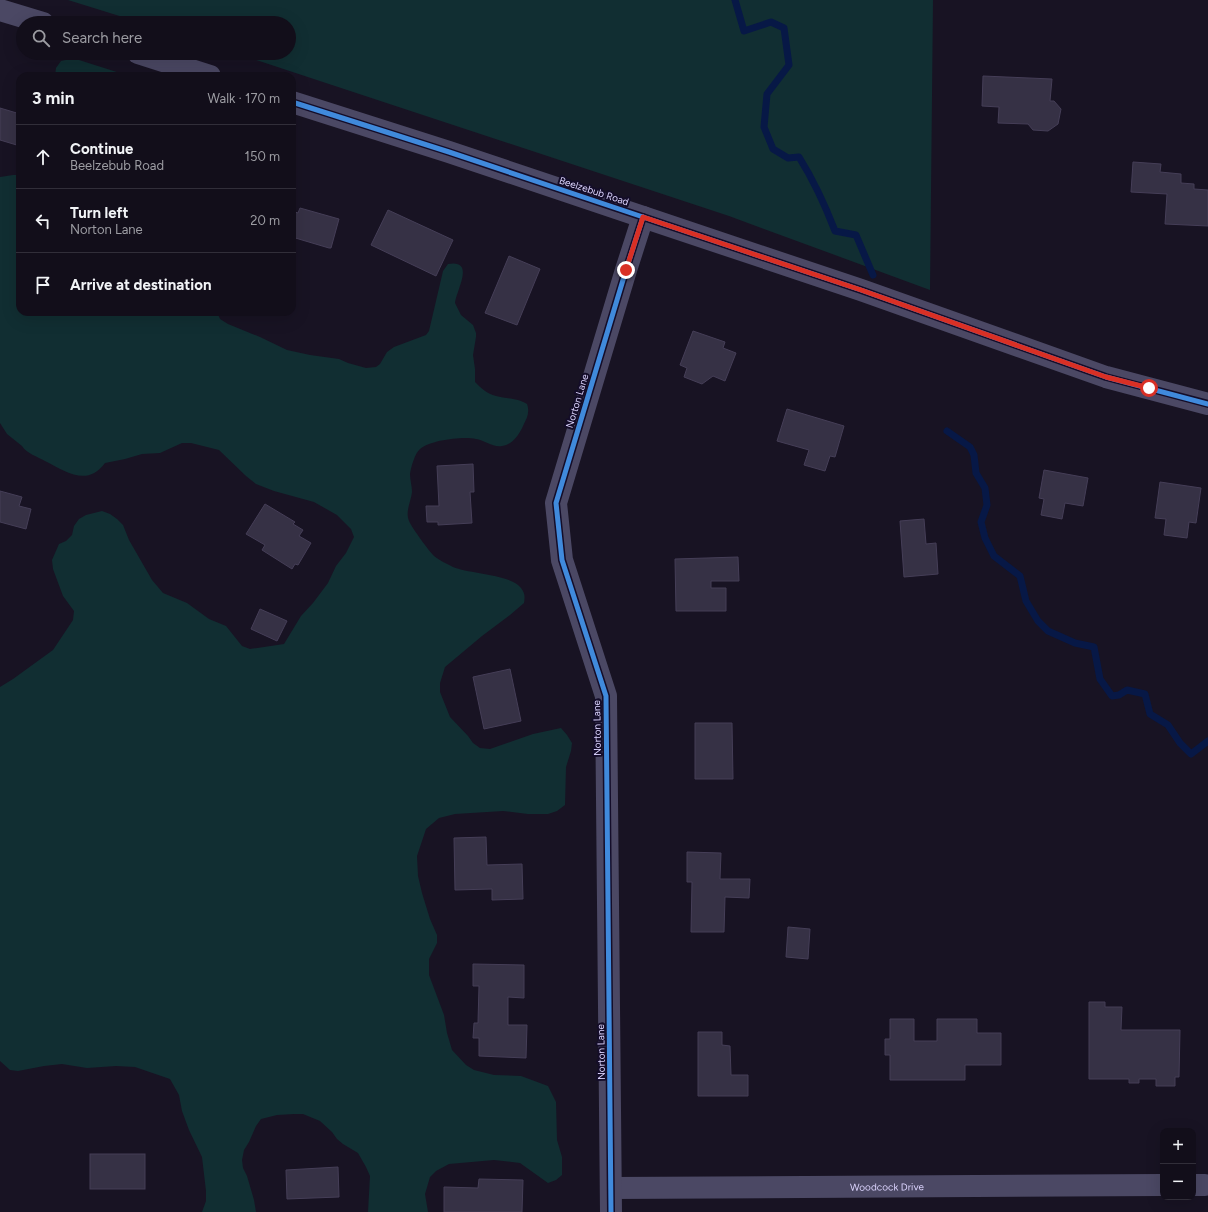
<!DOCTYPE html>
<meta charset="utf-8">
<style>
:root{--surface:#120e1a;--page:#1f1c27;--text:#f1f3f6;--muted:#9c9ca2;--line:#312e39}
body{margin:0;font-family:Figtree,sans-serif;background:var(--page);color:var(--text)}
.controls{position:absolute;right:12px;bottom:12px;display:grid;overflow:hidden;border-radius:8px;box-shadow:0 4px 16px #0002}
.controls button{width:36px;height:36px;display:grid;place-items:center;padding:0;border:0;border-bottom:1px solid var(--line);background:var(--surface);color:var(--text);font:20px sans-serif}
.stop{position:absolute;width:12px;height:12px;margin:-9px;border:3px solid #d93025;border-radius:50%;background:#fff}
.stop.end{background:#d93025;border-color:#fff;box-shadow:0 1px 4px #0008}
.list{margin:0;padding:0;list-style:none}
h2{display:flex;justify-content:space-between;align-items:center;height:52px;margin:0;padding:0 16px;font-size:17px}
h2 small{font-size:13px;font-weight:400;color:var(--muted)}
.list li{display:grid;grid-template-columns:26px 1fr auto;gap:12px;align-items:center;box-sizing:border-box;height:64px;padding:0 16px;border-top:1px solid var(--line)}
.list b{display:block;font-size:15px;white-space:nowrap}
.list p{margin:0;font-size:13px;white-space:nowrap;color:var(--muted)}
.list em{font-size:13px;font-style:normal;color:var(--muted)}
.icon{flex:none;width:22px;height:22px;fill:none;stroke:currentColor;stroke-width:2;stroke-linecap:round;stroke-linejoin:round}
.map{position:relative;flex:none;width:1208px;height:1212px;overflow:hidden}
.search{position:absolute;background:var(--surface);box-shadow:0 4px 16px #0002;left:16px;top:16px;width:280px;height:44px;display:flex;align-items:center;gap:10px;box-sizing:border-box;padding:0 14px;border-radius:22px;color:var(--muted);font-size:15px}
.panel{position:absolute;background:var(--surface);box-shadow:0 4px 16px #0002;left:16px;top:72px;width:280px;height:244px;border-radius:12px}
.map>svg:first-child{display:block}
</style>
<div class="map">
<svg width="1208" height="1212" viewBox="0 0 1208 1212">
<rect width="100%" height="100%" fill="#181323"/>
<g fill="#112e32">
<polygon points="68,0 933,0 930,290 729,216 235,53 289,53 289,23 142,23"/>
<polygon points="70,59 79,60 123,74 123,76 55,76 56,68 61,61"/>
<path d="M13,175H20V312H217L220,319L228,324L260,337L287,350L310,355L339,359L348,363L366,368L376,367L380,364L387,352L394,347L426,335L429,331L443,271L448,264C476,259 456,291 455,303L461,315L473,325L476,333V337L473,355L475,369V382C481,388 487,394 496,396C506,399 518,398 527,404C530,413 527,418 523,426C519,435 512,445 502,446C494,448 484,440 476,439C463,436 431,440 420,449C415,453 411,467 410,474C410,480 412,486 412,492C411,502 405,511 409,521C412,528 429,551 434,556C439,560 447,564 453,567C469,574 510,574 521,588C525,593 525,597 524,603L510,615L482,636L445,667L440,683V692L450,717L468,736L473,743L480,748L490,749L533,734L561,728L567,735L572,743L571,751L566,767L565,805L557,811L548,814H528L503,811L455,814L439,818L426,829L417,856L418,876L422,893L430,919L437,935V943L429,959V975L444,1015L447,1033L452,1050L466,1065L474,1070L494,1075L521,1076L548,1086L556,1102L557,1140L562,1157V1175L556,1180L548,1183L520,1163L494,1160L449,1164L436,1171L430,1177L425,1194L428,1212H368L370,1176L366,1167L358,1153L343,1144L337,1139L332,1132L320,1121L303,1114H294L277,1115L261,1119L256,1126L249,1142L244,1150L242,1160L243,1168L247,1176L254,1200L256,1212H202L206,1201V1191L202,1157L189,1130L182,1111L179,1095L170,1079L135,1067L116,1066L87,1068L62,1064L44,1066L18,1071L10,1070L0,1061V687L13,679L53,650L73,620L74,611L63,596L53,569L52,560L59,544L66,541L72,535L74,526L79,519L86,515L102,511L110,514L117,519L123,525L129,540L152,580L163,593L187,603L209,619L226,626L242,646L250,649L284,644L301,616L313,603L328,583L336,566L346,553L354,537L351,529L337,515L314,502L274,491L256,484L246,476L219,450L191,443H182L160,453L142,454L125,459L105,463C87,487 67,472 45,461C38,457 26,453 22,446L7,434L0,423V177Z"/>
</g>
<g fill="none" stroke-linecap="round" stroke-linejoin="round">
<g stroke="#071846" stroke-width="7">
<path d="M735,0L744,31L771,22L784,28L789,65L767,94L764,127L773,149L788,158L799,157C814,181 825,205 835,231L856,235L873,275"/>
<polyline points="947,431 970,447 974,455 976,473 985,488 987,505 981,522 985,538 994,556 1020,576 1026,601 1038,621 1048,631 1075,643 1094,647 1100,679 1112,696 1119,695 1127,690 1145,694 1150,714 1168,725 1180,743 1191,754 1208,741"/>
</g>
</g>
<g fill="#363145" stroke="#453e57">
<polygon points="983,76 1052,79 1050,101 1054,101 1061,109 1058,124 1048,131 1033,130 1028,124 998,123 999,107 982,106"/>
<polygon points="0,108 20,114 20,146 0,140"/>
<polygon points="1133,162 1161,164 1160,172 1181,174 1181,183 1194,184 1194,189 1208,190 1208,226 1165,224 1167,194 1131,192"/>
<polygon points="300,208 339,219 331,248 329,248 292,237 292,211 298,213"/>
<polygon points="388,210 453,240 436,276 371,245"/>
<polygon points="509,256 540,269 517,325 485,313"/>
<polygon points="693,331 725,342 723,348 736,353 725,381 713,376 702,384 684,377 687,368 680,365"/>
<polygon points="787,409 844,426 835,457 830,456 825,471 804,465 809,450 777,441"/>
<polygon points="473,464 474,492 470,492 472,523 438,525 438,522 427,522 426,506 439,506 437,466"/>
<polygon points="1044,470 1088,478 1083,506 1065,503 1062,519 1041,515 1044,499 1039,498"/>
<polygon points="1160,482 1201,488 1196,523 1189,522 1187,538 1164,535 1166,519 1155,518"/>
<polygon points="0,491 22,497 19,506 31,509 26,529 0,522"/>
<polygon points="265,504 295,522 293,524 303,530 299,536 311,543 298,565 295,564 292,569 262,550 265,545 246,534"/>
<polygon points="924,519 926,544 936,543 938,574 904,577 900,521"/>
<polygon points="738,557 739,581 711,581 711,588 726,588 726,611 676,611 675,559"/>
<polygon points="260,609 287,621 277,641 251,629"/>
<polygon points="510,669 521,721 484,729 473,677"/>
<polygon points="695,723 732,723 733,779 695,779"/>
<polygon points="486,837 487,865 522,864 523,899 492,900 492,889 455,890 454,838"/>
<polygon points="687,852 721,853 720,879 750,879 749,898 725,897 724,932 691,932 692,882 687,882"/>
<polygon points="788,927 810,929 808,959 786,957"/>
<polygon points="473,964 524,965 524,998 508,997 508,1025 527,1025 526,1058 479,1056 479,1038 473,1038 474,1023 478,1023 479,986 473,986"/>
<polygon points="1089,1002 1105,1002 1105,1007 1122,1007 1121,1030 1180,1030 1179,1077 1175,1077 1175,1086 1156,1086 1156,1079 1139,1079 1139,1083 1129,1083 1129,1079 1089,1079"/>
<polygon points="890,1019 914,1019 914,1041 937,1041 937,1019 977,1019 977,1033 1001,1033 1001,1065 965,1065 965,1080 890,1080 890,1055 885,1055 885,1039 890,1039"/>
<polygon points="698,1032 722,1032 722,1045 730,1046 731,1075 748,1075 748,1096 698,1096"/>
<rect x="90" y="1154" width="55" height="35"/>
<polygon points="338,1167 339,1197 287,1199 286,1170"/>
<polygon points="479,1179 523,1180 522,1212 444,1212 444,1187 478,1188"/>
</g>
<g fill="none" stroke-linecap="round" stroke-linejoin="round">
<g stroke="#4b4864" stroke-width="22">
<polyline points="0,10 43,23"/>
<polyline points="138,53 210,76"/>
<polyline points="292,102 449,152 643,217 861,290 1106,377 1208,404"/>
<polyline points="1193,1185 1205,1185"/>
<path id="s1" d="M611,1188L1163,1185"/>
<polyline points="611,1212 606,696 562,560 556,503 626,270 643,217"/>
</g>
<g stroke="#140d29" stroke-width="8">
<g id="cycleway">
<polyline points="292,102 449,152 643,217 861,290 1106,377 1208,404"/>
<polyline points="611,1212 606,696 562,560 556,503 626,270 643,217"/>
</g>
</g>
<use href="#cycleway" stroke="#408adc" stroke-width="5"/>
</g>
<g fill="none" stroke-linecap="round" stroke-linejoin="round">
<polyline stroke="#d93025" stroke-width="5" points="626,270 643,217 861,290 1106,377 1149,388"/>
</g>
<g text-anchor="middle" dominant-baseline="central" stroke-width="4" stroke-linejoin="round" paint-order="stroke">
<g font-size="10" fill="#ddd5ff" stroke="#140d29">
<text transform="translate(594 191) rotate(18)">Beelzebub Road</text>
<text transform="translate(577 401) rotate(-73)">Norton Lane</text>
<text transform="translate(597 728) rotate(-91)">Norton Lane</text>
<text transform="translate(601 1052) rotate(-91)">Norton Lane</text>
<text stroke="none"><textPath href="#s1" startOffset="276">Woodcock Drive</textPath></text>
</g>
</g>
</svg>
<div class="controls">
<button>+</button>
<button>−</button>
</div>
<div class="stop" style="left:1149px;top:388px"></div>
<div class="stop end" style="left:626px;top:270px"></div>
<div class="search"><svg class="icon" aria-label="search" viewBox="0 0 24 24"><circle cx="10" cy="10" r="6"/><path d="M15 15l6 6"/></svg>Search here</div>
<section class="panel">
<h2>3 min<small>Walk · 170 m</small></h2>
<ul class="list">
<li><svg class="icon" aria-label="ahead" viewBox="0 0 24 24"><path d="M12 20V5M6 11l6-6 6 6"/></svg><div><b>Continue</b><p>Beelzebub Road</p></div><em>150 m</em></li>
<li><svg class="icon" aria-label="left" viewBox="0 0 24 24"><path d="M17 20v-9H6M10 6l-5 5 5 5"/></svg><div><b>Turn left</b><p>Norton Lane</p></div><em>20 m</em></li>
<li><svg class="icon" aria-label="arrive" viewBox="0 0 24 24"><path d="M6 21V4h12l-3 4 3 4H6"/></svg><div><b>Arrive at destination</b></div></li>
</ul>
</section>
</div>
